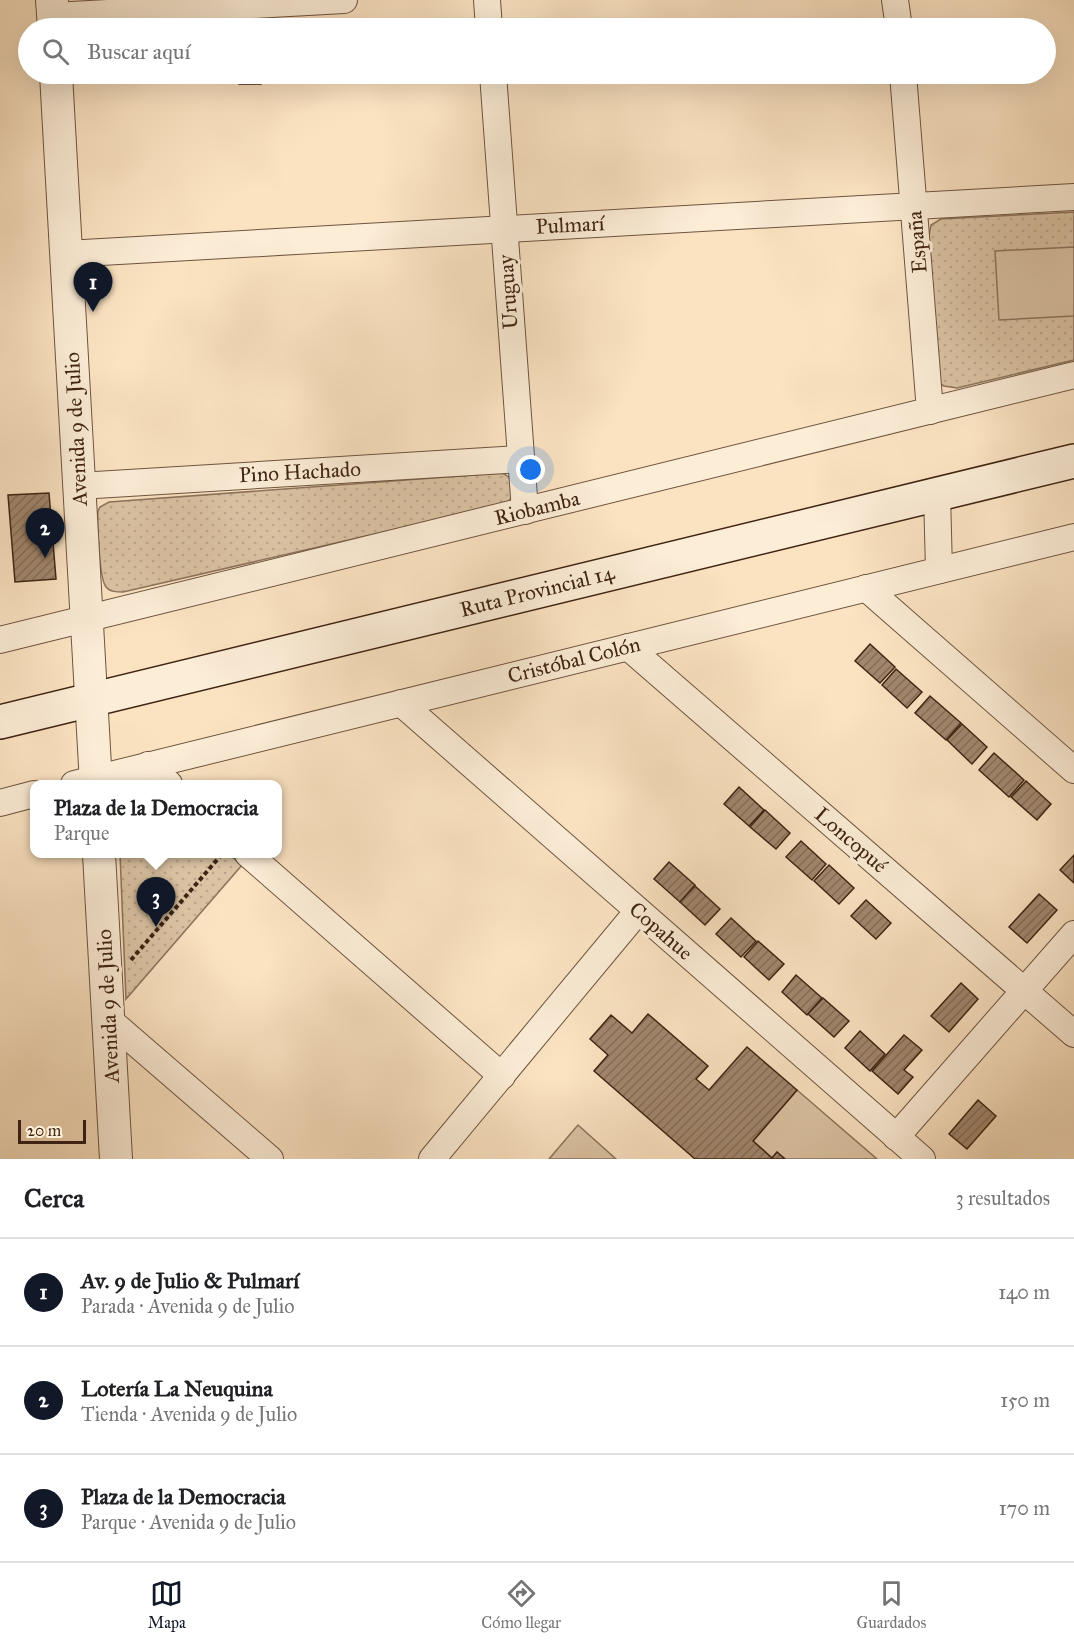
<!DOCTYPE html>
<html lang="es">
<meta charset="utf-8">
<style>
:root{--surface:#fff;--page:#f6f6f6;--text:#202124;--muted:#757577;--line:#e0e0e0;--accent:#111827}
body{margin:0;font-family:"IM FELL Great Primer",serif;background:var(--page);color:var(--text)}
.scale{position:absolute;left:18px;bottom:15px;width:68px;box-sizing:border-box;padding-left:6px;border:3px solid #3f2413;border-top:0;font-size:16px;line-height:21px;white-space:nowrap;color:#3f2413;-webkit-text-stroke:4px #fcedd7;paint-order:stroke}
.you{position:absolute;left:531px;top:470px;width:21px;height:21px;margin:-15px;border:4px solid #fff;border-radius:50%;background:#1a73e8;box-shadow:0 0 0 9px #1a73e833}
.badge{display:grid;place-items:center;width:39px;height:39px;border-radius:50%;background:var(--accent);color:#fff;font-size:20px;font-weight:700}
.pin{position:absolute;translate:-50% -50px;filter:drop-shadow(0 2px 3px #0008)}
.pin::after{content:'';position:absolute;top:32px;width:21px;height:18px;background:inherit;clip-path:polygon(0 0,100% 0,50% 100%)}
.popup{position:absolute;left:30px;top:780px;width:252px;height:78px;box-sizing:border-box;display:grid;place-content:center;border-radius:12px;background:var(--surface);filter:drop-shadow(0 2px 4px #0005);font-size:20px;white-space:nowrap;color:var(--muted)}
.popup b{font-size:22px;color:var(--text)}
.popup::after{content:'';position:absolute;left:50%;top:100%;margin-left:-12px;border:12px solid transparent;border-top-color:var(--surface)}
.list{margin:0;padding:0;list-style:none}
h2{display:flex;justify-content:space-between;align-items:center;height:78px;margin:0;padding:0 24px;font-size:26px}
h2 small{font-size:20px;font-weight:400;color:var(--muted)}
.list li{display:grid;grid-template-columns:39px 1fr auto;gap:18px;align-items:center;box-sizing:border-box;height:108px;padding:0 24px;border-top:2px solid var(--line)}
.list b{display:block;font-size:22px;white-space:nowrap}
.list p{margin:0;font-size:20px;white-space:nowrap;color:var(--muted)}
.list em{font-size:20px;font-style:normal;color:var(--muted)}
.icon{flex:none;width:33px;height:33px;fill:none;stroke:currentColor;stroke-width:2;stroke-linecap:round;stroke-linejoin:round}
.map{position:relative;flex:none;width:1074px;height:1159px;overflow:hidden}
.search{position:absolute;background:var(--surface);box-shadow:0 6px 24px #0002;left:18px;right:18px;top:18px;height:66px;display:flex;align-items:center;gap:15px;box-sizing:border-box;padding:0 21px;border-radius:33px;color:var(--muted);font-size:22px}
.sheet{height:402px;background:var(--surface)}
nav{display:flex;justify-content:space-around;align-items:center;box-sizing:border-box;height:84px;border-top:2px solid var(--line);background:var(--surface);font-size:16px;color:var(--muted)}
nav a{display:grid;justify-items:center;gap:3px}
nav .on{color:var(--accent)}
.map>svg:first-child{display:block}
</style>
<div class="map">
<svg width="1074" height="1159" viewBox="0 0 1074 1159">
<defs>
<pattern id="grass-dots" width="8" height="8" patternUnits="userSpaceOnUse" patternTransform="scale(1.5)"><rect width="8" height="8" fill="#dbc3a4"/><path d="M2 2h.1M6 6h.1" fill="none" stroke="#bda78c" stroke-width="1.8" stroke-linecap="round"/></pattern>
<pattern id="building-hatch" width="6" height="6" patternUnits="userSpaceOnUse" patternTransform="scale(1.5)"><rect width="6" height="6" fill="#a1876e"/><path d="M-1 1l2-2M0 6l6-6M5 7l2-2" fill="none" stroke="#856e59"/></pattern>
</defs>
<rect width="100%" height="100%" fill="#fbe3c2"/>
<filter id="stains"><feTurbulence type="fractalNoise" baseFrequency=".00333" numOctaves="4"/><feColorMatrix values="0 0 0 0 .2 0 0 0 0 .09 0 0 0 0 .02 0 0 0 .5 -.17"/></filter>
<radialGradient id="worn" r=".72"><stop offset=".6" stop-color="#630" stop-opacity="0"/><stop offset="1" stop-color="#630" stop-opacity=".3"/></radialGradient>
<g fill="url(#grass-dots)" stroke="#8d745c" stroke-width="1.5">
<polygon points="1074,212 1074,360 957,388 944,386 939,383 929,236 931,225 941,219"/>
<path d="M501,473C512,476 512,484 515,495L506,503L501,505L123,592C117,592 110,592 106,587C99,578 97,524 98,511L100,507L109,502Z"/>
<polygon points="120,854 228,854 242,865 126,999"/>
</g>
<g fill="#dbc3a4" stroke="#8d745c" stroke-width="1.5">
<polygon points="1074,247 1074,316 999,320 995,251"/>
<polygon points="797,1090 877,1159 785,1159 777,1152 772,1158 753,1141"/>
<polygon points="578,1125 616,1159 549,1159"/>
</g>
<g fill="url(#building-hatch)" stroke="#3f2413" stroke-width="1.5">
<rect x="239" y="74" width="22" height="10"/>
<polygon points="49,493 56,579 15,582 8,495"/>
<polygon points="870,644 895,667 880,683 855,661"/>
<polygon points="896,669 922,692 907,708 882,685"/>
<polygon points="930,696 961,723 946,740 915,713"/>
<polygon points="962,724 987,747 972,764 947,740"/>
<polygon points="994,753 1024,780 1009,797 979,770"/>
<polygon points="1026,781 1051,804 1037,820 1011,797"/>
<polygon points="739,787 764,810 749,826 724,804"/>
<polygon points="765,810 790,833 776,849 750,827"/>
<polygon points="801,841 826,864 812,880 786,857"/>
<polygon points="1074,855 1074,883 1060,870"/>
<polygon points="669,862 695,885 680,902 654,879"/>
<polygon points="829,865 854,888 839,904 814,881"/>
<polygon points="695,886 720,909 705,925 680,902"/>
<polygon points="1039,894 1057,910 1027,943 1009,927"/>
<polygon points="866,900 891,923 876,939 851,916"/>
<polygon points="731,918 756,941 741,957 716,934"/>
<polygon points="758,941 784,964 769,980 744,957"/>
<polygon points="796,975 822,998 807,1015 782,992"/>
<polygon points="961,983 978,999 949,1032 931,1016"/>
<polygon points="823,998 849,1021 834,1037 808,1014"/>
<polygon points="648,1014 708,1066 696,1079 709,1090 747,1047 797,1090 753,1141 772,1158 777,1152 785,1159 695,1159 594,1071 608,1055 590,1039 611,1015 632,1033"/>
<polygon points="860,1031 885,1054 870,1071 845,1048"/>
<polygon points="904,1035 922,1050 904,1070 913,1077 898,1094 872,1071"/>
<polygon points="978,1100 996,1116 967,1149 949,1134"/>
</g>
<g fill="none" stroke-linecap="round" stroke-linejoin="round">
<g stroke="#6e543f" stroke-width="28">
<g id="minor">
<polyline points="487,0 489,28"/>
<polyline points="895,0 899,28"/>
<polyline points="53,16 344,0"/>
<polyline points="493,74 525,511"/>
<polyline points="903,74 930,411"/>
<polyline points="66,254 1074,197"/>
<polyline points="79,486 520,459"/>
<polyline points="937,494 939,570"/>
<polyline points="866,588 1074,770"/>
<polyline points="0,640 1074,375"/>
<polyline points="628,647 1074,1034"/>
<polyline points="401,703 922,1159"/>
<polyline points="148,765 169,784"/>
<polyline points="74,784 1074,537"/>
<polyline points="0,803 34,794"/>
<polyline points="248,854 502,1076"/>
<polyline points="109,1020 270,1159"/>
<polyline points="896,1137 1074,934"/>
<polyline points="432,1159 638,911"/>
</g>
</g>
<g stroke="#6e543f" stroke-width="34">
<g id="tertiary">
<polyline points="52,0 54,28"/>
<polyline points="56,74 96,784"/>
<polyline points="99,854 116,1159"/>
</g>
</g>
<g stroke="#3f2413" stroke-width="36">
<polyline id="secondary" points="0,722 1074,461"/>
</g>
<polyline stroke="#3f2413" stroke-width="4" stroke-dasharray="4.5 3" stroke-linecap="butt" points="131,960 222,854"/>
<use href="#minor" stroke="#fcedd7" stroke-width="26"/>
<use href="#tertiary" stroke="#fcedd7" stroke-width="32"/>
<use href="#secondary" stroke="#fcedd7" stroke-width="33"/>
</g>
<g text-anchor="middle" dominant-baseline="central" stroke-width="6" stroke-linejoin="round" paint-order="stroke">
<g font-size="21" fill="#3f2413" stroke="#fcedd7">
<text transform="translate(570 225) rotate(-3)">Pulmarí</text>
<text transform="translate(917 242) rotate(-95)">España</text>
<text transform="translate(508 292) rotate(-94)">Uruguay</text>
<text transform="translate(76 429) rotate(-93)">Avenida 9 de Julio</text>
<text transform="translate(300 472) rotate(-3)">Pino Hachado</text>
<text transform="translate(537 508) rotate(-14)">Riobamba</text>
<text transform="translate(537 591) rotate(-14)">Ruta Provincial 14</text>
<text transform="translate(574 660) rotate(-14)">Cristóbal Colón</text>
<text transform="translate(851 840) rotate(41)">Loncopué</text>
<text transform="translate(661 931) rotate(41)">Copahue</text>
<text transform="translate(108 1006) rotate(-93)">Avenida 9 de Julio</text>
</g>
</g>
<rect width="100%" height="100%" filter="url(#stains)"/>
<rect width="100%" height="100%" fill="url(#worn)"/>
</svg>
<div class="scale">20 m</div>
<div class="you"></div>
<div class="pin badge" style="left:93px;top:312px">1</div>
<div class="pin badge" style="left:45px;top:558px">2</div>
<div class="pin badge" style="left:156px;top:927px">3</div>
<div class="popup"><b>Plaza de la Democracia</b>Parque</div>
<div class="search"><svg class="icon" aria-label="search" viewBox="0 0 24 24"><circle cx="10" cy="10" r="6"/><path d="M15 15l6 6"/></svg>Buscar aquí</div>
</div>
<section class="sheet">
<h2>Cerca<small>3 resultados</small></h2>
<ul class="list">
<li><span class="badge">1</span><div><b>Av. 9 de Julio &amp; Pulmarí</b><p>Parada · Avenida 9 de Julio</p></div><em>140 m</em></li>
<li><span class="badge">2</span><div><b>Lotería La Neuquina</b><p>Tienda · Avenida 9 de Julio</p></div><em>150 m</em></li>
<li><span class="badge">3</span><div><b>Plaza de la Democracia</b><p>Parque · Avenida 9 de Julio</p></div><em>170 m</em></li>
</ul>
</section>
<nav>
<a class="on"><svg class="icon" aria-label="map" viewBox="0 0 24 24"><path d="M3 6l6-2 6 2 6-2v14l-6 2-6-2-6 2zM9 4v14M15 6v14"/></svg>Mapa</a>
<a><svg class="icon" aria-label="directions" viewBox="0 0 24 24"><path d="M12 3l9 9-9 9-9-9zM9 14v-3h6M13 9l2 2-2 2"/></svg>Cómo llegar</a>
<a><svg class="icon" aria-label="saved" viewBox="0 0 24 24"><path d="M7 4h10v16l-5-4-5 4z"/></svg>Guardados</a>
</nav>
